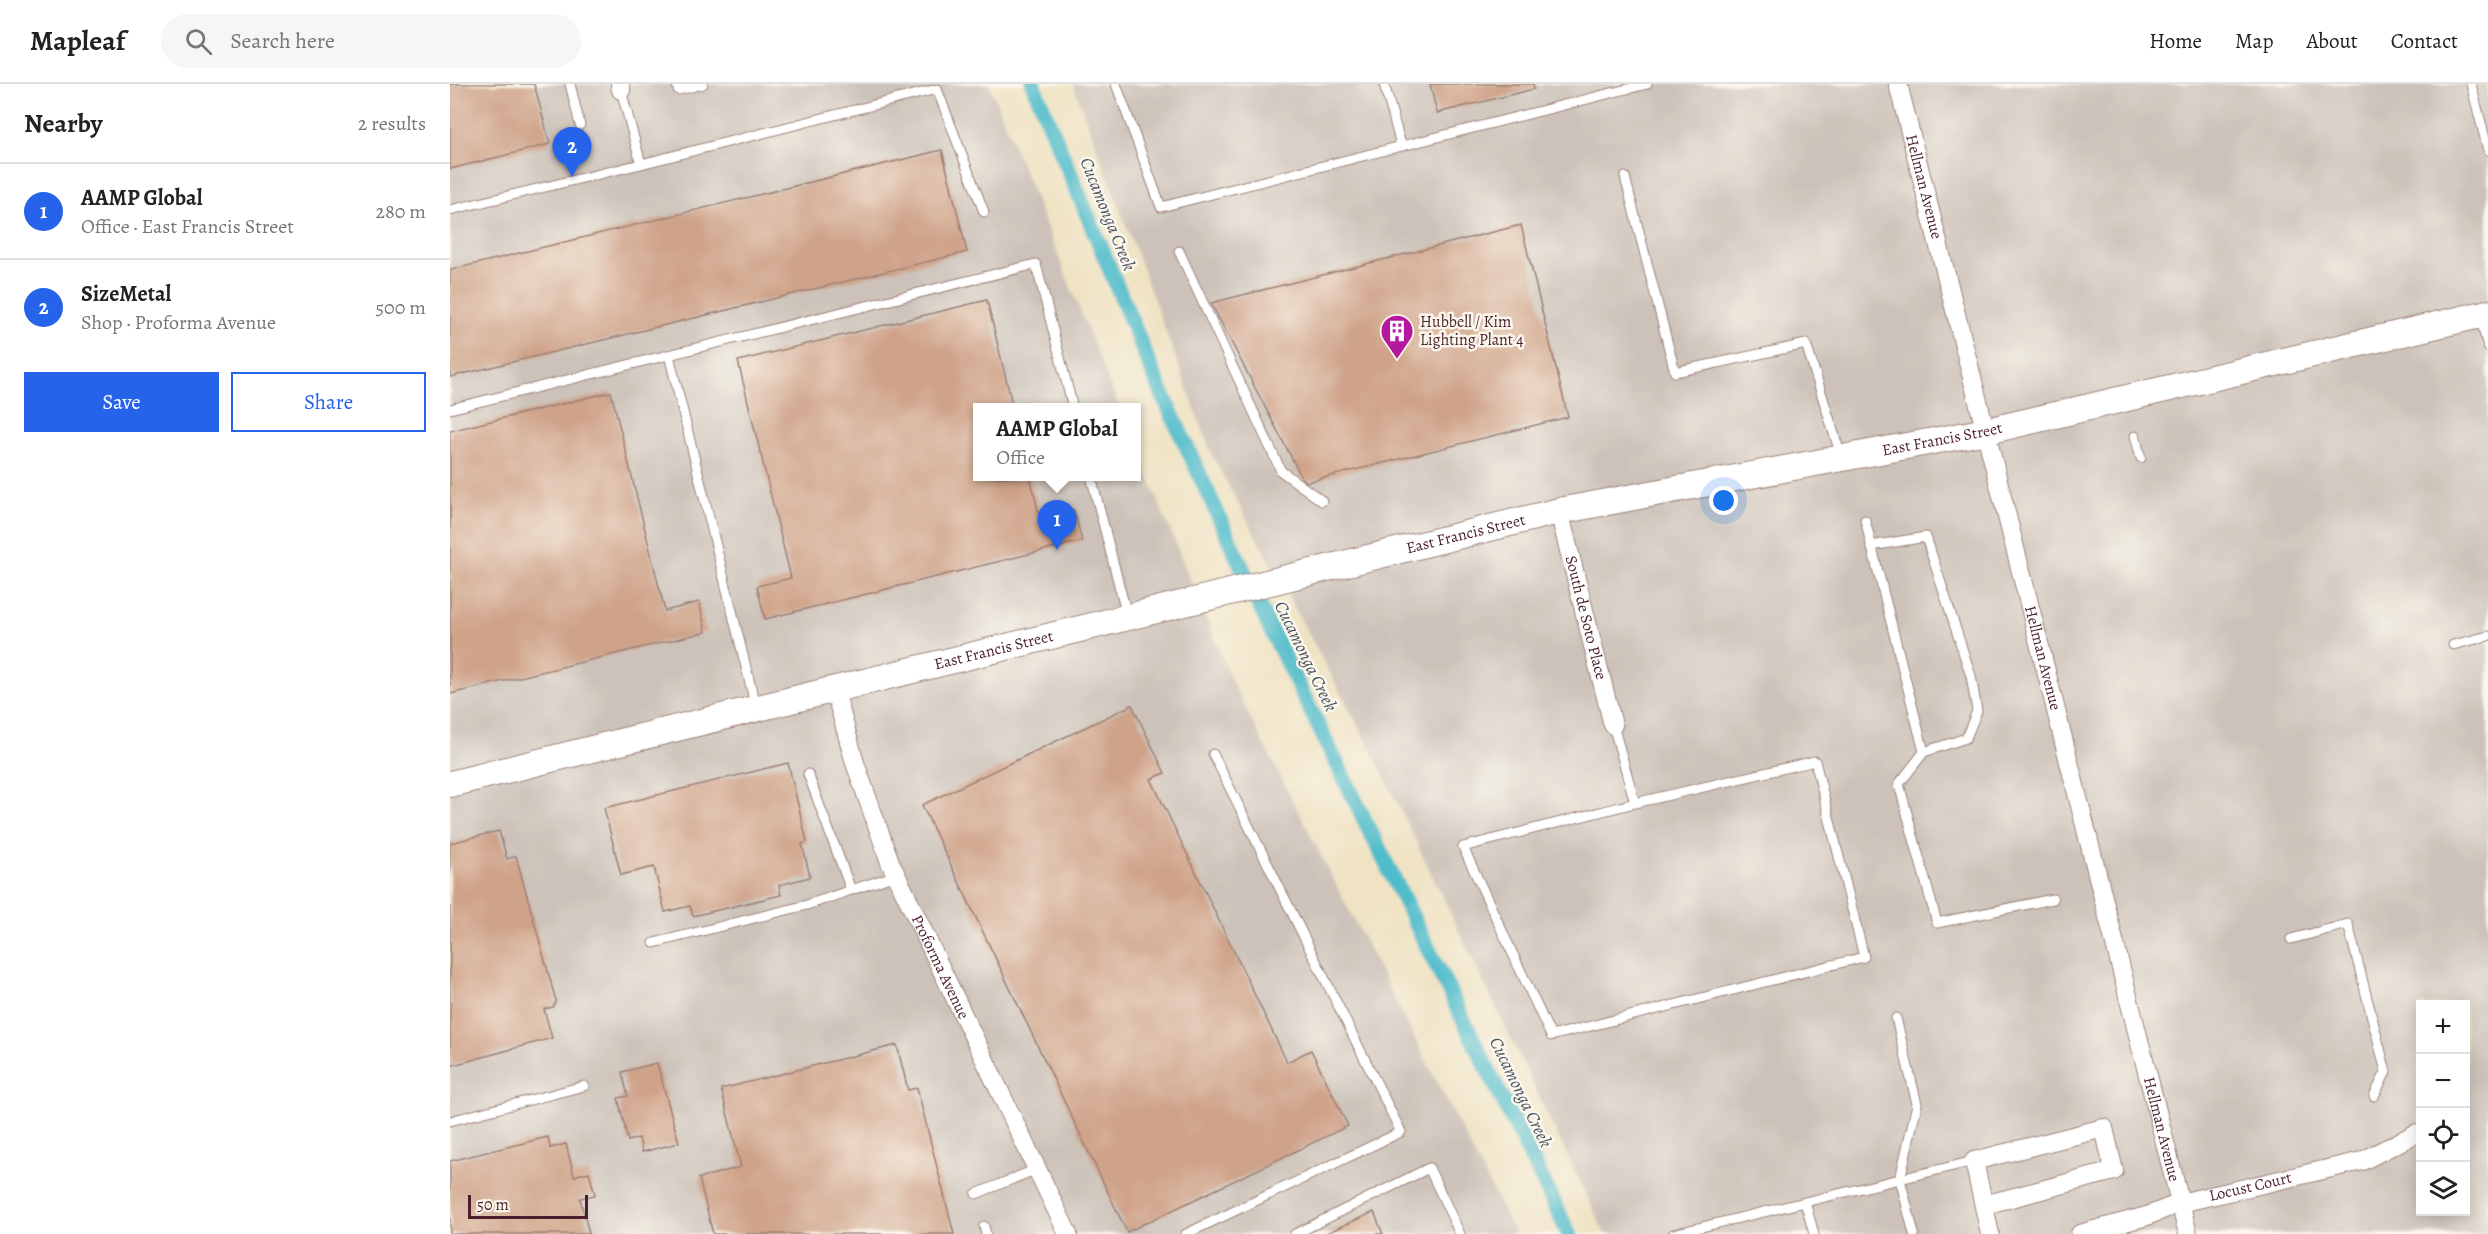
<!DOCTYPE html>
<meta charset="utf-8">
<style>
:root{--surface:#fff;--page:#f6f6f6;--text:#222;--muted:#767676;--line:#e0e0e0;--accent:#2563eb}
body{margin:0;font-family:Alegreya,serif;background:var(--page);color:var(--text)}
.controls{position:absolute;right:18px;bottom:18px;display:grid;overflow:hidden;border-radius:0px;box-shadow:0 3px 15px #0003}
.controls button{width:54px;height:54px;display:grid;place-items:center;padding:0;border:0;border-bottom:2px solid var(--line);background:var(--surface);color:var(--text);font:30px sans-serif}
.scale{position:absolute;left:18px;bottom:15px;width:120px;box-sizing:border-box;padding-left:6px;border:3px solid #4a1f2b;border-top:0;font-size:16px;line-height:21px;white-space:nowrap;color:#4a1f2b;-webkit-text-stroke:4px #fbf7ec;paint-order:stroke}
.you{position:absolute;left:1274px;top:417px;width:21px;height:21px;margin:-15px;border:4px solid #fff;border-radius:50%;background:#1a73e8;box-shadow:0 0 0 9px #1a73e833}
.badge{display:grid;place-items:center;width:39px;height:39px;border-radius:50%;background:var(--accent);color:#fff;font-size:20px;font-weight:700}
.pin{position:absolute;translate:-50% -50px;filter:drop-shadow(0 2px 3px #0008)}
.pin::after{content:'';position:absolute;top:32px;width:21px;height:18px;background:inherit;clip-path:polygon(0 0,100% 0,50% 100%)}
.popup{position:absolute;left:523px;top:319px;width:168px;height:78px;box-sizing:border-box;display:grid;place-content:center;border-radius:0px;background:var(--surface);filter:drop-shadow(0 2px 4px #0005);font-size:20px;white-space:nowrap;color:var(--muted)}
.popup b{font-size:22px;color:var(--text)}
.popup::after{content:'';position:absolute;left:50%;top:100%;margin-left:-12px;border:12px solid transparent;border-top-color:var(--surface)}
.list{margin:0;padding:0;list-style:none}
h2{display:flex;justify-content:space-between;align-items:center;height:78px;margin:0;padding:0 24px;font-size:26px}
h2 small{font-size:20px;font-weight:400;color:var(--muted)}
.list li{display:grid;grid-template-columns:39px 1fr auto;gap:18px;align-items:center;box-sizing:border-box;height:96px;padding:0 24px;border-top:2px solid var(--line)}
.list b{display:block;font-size:22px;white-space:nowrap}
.list p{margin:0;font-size:20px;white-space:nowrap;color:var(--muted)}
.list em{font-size:20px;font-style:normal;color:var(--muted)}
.actions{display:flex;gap:12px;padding:18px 24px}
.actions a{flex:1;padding:14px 0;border:2px solid var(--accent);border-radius:0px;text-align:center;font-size:21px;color:var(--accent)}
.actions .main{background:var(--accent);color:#fff}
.icon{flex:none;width:33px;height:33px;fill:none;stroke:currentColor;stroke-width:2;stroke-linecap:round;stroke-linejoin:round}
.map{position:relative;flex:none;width:2038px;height:1150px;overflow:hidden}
header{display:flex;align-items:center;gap:36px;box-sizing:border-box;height:84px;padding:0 30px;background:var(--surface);border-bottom:2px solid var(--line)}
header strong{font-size:28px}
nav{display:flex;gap:33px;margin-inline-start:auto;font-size:21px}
.search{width:420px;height:54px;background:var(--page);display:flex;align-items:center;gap:15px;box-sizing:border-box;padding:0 21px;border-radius:33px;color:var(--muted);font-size:22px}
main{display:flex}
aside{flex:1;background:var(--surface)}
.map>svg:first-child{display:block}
</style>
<header>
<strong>Mapleaf</strong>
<div class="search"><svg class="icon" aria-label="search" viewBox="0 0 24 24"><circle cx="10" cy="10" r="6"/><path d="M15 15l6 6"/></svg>Search here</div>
<nav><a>Home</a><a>Map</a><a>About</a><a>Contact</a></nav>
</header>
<main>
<aside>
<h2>Nearby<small>2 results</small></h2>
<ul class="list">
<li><span class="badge">1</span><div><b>AAMP Global</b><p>Office · East Francis Street</p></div><em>280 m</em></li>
<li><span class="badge">2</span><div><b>SizeMetal</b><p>Shop · Proforma Avenue</p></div><em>500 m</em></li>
</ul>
<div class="actions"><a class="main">Save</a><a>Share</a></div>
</aside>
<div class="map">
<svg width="2038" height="1150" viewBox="0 0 2038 1150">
<rect width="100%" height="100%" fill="#fbf7ec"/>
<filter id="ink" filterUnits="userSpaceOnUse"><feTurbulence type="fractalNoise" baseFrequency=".0167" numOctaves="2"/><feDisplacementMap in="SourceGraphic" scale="12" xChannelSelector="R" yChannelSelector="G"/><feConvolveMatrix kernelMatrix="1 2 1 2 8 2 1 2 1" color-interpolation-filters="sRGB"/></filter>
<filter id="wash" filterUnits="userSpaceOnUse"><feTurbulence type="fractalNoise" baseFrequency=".008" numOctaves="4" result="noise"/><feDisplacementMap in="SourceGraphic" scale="24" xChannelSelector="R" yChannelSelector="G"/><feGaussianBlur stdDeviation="1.35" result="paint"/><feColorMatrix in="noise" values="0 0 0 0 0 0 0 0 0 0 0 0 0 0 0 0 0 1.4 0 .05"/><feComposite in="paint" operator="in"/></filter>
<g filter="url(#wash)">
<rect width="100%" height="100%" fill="#f0e3c4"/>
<g fill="#ccc2b9" fill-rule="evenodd">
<polygon points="0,0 539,0 669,323 528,324 528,392 686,392 687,365 782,598 1065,1150 0,1150"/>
<path d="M623,0H2038V1150H1155L923,669L762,371ZM1970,920H2016V1128H1970Z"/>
</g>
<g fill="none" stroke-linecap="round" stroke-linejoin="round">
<polyline stroke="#50bccb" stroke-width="16" points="583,0 703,289 817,538 1119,1150"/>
</g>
<g id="blocks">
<g fill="#cfa389">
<polygon points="0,0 84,0 100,60 0,85"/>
<polygon points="980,0 1083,0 1084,5 987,29"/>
<polygon points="492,66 517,168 0,293 0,186"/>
<polygon points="1071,141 1118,333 857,398 852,394 761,219"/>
<polygon points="537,216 563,324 528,324 528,393 580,393 590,434 624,426 632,457 315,535 307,502 341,494 288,277"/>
<polygon points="161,308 215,527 249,518 256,548 0,610 0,347"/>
<polygon points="682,621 715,689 701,695 837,978 861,966 898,1042 677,1148 472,721"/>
<polygon points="338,679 357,758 352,760 360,793 329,801 331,811 243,832 240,822 215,828 204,783 171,791 154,724"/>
<polygon points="49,747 57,775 66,772 106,917 103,923 94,925 102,954 0,982 0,759"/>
<polygon points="447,961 458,1006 467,1004 504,1150 263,1150 249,1094 291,1083 271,1005"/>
<polygon points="207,979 229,1059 192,1068 189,1054 178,1057 168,1014 178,1012 172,988"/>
<polygon points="98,1053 100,1064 116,1060 124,1092 139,1088 145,1111 130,1114 139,1150 0,1150 0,1077"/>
<polygon points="924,1128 933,1150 874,1150"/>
</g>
</g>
</g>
<g filter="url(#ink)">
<use href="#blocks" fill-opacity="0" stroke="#9d8178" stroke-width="1.5"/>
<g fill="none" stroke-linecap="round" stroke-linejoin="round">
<g stroke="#9d8178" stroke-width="11">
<g id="lane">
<polyline points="120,0 130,41"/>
<polyline points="227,0 228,6 253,0"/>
<polyline points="666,0 711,123 1197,0"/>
<polyline points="934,0 951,61"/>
<polyline points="2021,0 2038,66"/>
<polyline points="171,6 191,80 487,5 534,128"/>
<polyline points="1175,93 1225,288 1356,260 1391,372"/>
<polyline points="0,126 191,80"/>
<polyline points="729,167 831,387 872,417"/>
<polyline points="2030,233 2038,263"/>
<polyline points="219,271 306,624"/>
<polyline points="0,325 586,180 623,324"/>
<polyline points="1685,352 1691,374"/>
<polyline points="641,392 677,532"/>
<polyline points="1415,436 1474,668"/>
<polyline points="1421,462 1476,453 1521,592 1527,627 1516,654 1474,668 1449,700 1487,839 1603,815"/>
<polyline points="2003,561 2038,552"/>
<polyline points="1163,641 1185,719 1013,763 1101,952 1414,873 1365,677 1185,719"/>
<polyline points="358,690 401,806"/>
<polyline points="1841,855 1898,840 1936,988 1924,1012"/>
<polyline points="204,859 357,821 446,791"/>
<polyline points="1446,934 1467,1020 1450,1095 1464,1150"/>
<polyline points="0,1037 134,1002"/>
<polyline points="526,1110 587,1085"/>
<polyline points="1355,1118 1524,1077"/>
<polyline points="534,1142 536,1150"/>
<polyline points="736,1150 951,1048 763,670"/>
<polyline points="845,1150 979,1084 1010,1150"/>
<polyline points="1223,1150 1355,1118 1364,1150"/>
</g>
</g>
<g stroke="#9d8178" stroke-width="20">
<g id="street">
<polyline points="170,0 171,6"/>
<path id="s1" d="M1448,0L1738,1150"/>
<path id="s2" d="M1109,427L1163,641"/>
<path id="s3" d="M385,607L405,679L440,778L618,1150"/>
<polyline points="1534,1121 1664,1087 1654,1044 1524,1077 1540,1150"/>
<path id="s4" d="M1630,1150L1697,1132L1730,1119L1912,1077L1967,1049"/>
</g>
</g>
<g stroke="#9d8178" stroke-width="28">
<g id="secondary">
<path id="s5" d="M0,700L1109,427L1537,347L2038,229"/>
</g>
</g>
<use href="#lane" stroke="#fff" stroke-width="9"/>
<use href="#street" stroke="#fff" stroke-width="18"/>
<use href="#secondary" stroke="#fff" stroke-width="26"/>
</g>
</g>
<defs>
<g id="building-pin" transform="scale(1.725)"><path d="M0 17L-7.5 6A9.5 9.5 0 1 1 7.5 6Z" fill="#b5179e" stroke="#fbf7ec"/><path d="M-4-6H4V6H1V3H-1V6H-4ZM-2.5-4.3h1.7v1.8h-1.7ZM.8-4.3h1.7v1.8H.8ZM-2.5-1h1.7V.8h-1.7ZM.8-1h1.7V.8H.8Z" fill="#fff"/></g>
</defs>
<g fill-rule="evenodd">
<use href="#building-pin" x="947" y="247"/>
</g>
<g text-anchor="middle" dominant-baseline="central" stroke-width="5" stroke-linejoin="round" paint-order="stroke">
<g font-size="16" fill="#4a1f2b" stroke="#fbf7ec">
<text stroke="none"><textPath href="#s1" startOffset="106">Hellman Avenue</textPath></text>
<text stroke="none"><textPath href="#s5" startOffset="1532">East Francis Street</textPath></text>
<text stroke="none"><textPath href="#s5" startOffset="1046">East Francis Street</textPath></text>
<text stroke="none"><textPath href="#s2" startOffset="110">South de Soto Place</textPath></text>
<text stroke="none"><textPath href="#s5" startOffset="560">East Francis Street</textPath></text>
<text stroke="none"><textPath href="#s1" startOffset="592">Hellman Avenue</textPath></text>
<text stroke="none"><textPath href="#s3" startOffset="296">Proforma Avenue</textPath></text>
<text stroke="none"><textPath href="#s1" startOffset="1078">Hellman Avenue</textPath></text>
<text stroke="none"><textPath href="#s4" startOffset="177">Locust Court</textPath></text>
</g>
<g font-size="16" fill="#4a1f2b" stroke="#fbf7ec" text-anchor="start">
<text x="970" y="238">Hubbell / Kim<tspan x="970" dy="18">Lighting Plant 4</tspan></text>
</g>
<g font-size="18" font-style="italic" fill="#4c5663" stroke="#fbf7ec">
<text transform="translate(658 130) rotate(68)">Cucamonga Creek</text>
<text transform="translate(856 572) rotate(64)">Cucamonga Creek</text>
<text transform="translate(1071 1008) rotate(64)">Cucamonga Creek</text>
</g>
</g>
</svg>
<div class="controls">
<button>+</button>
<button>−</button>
<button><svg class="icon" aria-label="locate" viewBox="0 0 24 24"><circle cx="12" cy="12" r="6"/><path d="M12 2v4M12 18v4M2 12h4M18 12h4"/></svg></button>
<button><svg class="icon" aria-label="layers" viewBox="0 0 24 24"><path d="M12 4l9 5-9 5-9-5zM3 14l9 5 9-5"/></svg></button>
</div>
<div class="scale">50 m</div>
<div class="you"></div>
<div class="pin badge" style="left:607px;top:466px">1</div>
<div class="popup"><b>AAMP Global</b>Office</div>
<div class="pin badge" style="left:122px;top:93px">2</div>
</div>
</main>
